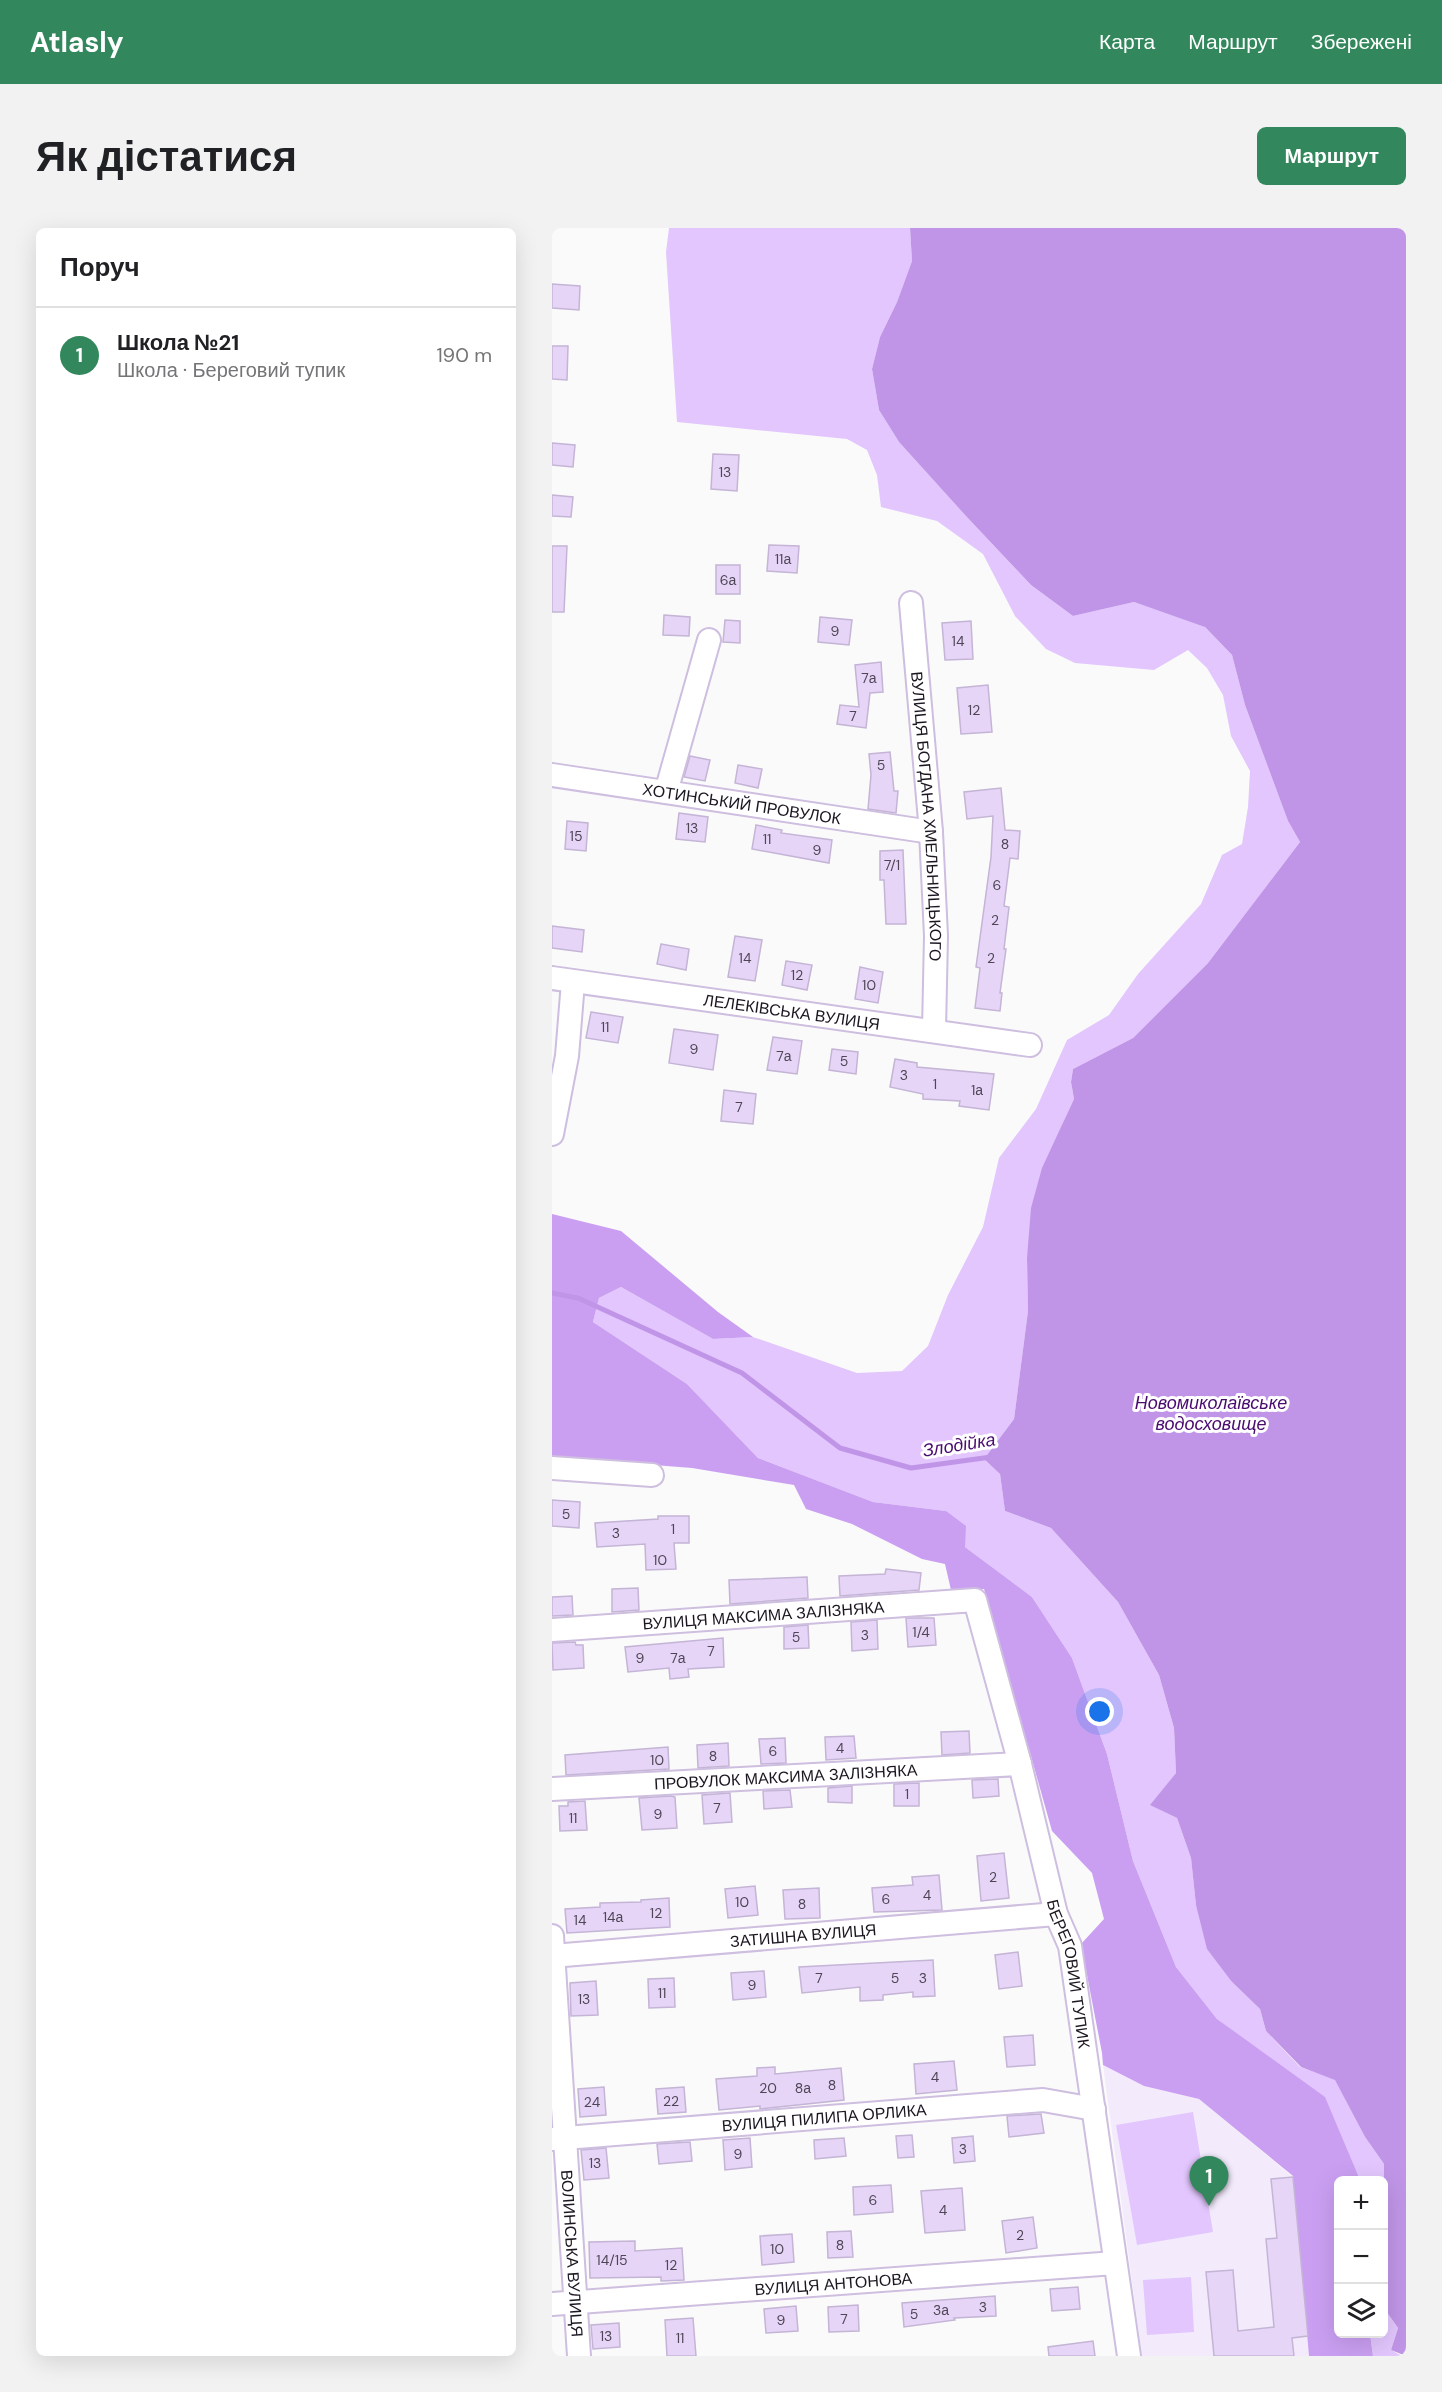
<!DOCTYPE html>
<html lang="uk">
<meta charset="utf-8">
<style>
:root{--surface:#fff;--page:#f2f2f2;--text:#202124;--muted:#757577;--line:#e0e0e0;--accent:#32885c}
body{margin:0;font-family:"DM Sans",sans-serif;background:var(--page);color:var(--text)}
.controls{position:absolute;right:18px;bottom:18px;display:grid;overflow:hidden;border-radius:9px;box-shadow:0 6px 24px #0002}
.controls button{width:54px;height:54px;display:grid;place-items:center;padding:0;border:0;border-bottom:2px solid var(--line);background:var(--surface);color:var(--text);font:30px sans-serif}
.you{position:absolute;left:548px;top:1484px;width:21px;height:21px;margin:-15px;border:4px solid #fff;border-radius:50%;background:#1a73e8;box-shadow:0 0 0 9px #1a73e833}
.badge{display:grid;place-items:center;width:39px;height:39px;border-radius:50%;background:var(--accent);color:#fff;font-size:20px;font-weight:700}
.pin{position:absolute;translate:-50% -50px;filter:drop-shadow(0 2px 3px #0008)}
.pin::after{content:'';position:absolute;top:32px;width:21px;height:18px;background:inherit;clip-path:polygon(0 0,100% 0,50% 100%)}
.list{margin:0;padding:0;list-style:none}
h2{display:flex;justify-content:space-between;align-items:center;height:78px;margin:0;padding:0 24px;font-size:26px}
h2 small{font-size:20px;font-weight:400;color:var(--muted)}
.list li{display:grid;grid-template-columns:39px 1fr auto;gap:18px;align-items:center;box-sizing:border-box;height:96px;padding:0 24px;border-top:2px solid var(--line)}
.list b{display:block;font-size:22px;white-space:nowrap}
.list p{margin:0;font-size:20px;white-space:nowrap;color:var(--muted)}
.list em{font-size:20px;font-style:normal;color:var(--muted)}
.icon{flex:none;width:33px;height:33px;fill:none;stroke:currentColor;stroke-width:2;stroke-linecap:round;stroke-linejoin:round}
.map{position:relative;flex:none;width:854px;height:2128px;overflow:hidden;border-radius:9px}
header{display:flex;align-items:center;gap:36px;box-sizing:border-box;height:84px;padding:0 30px;background:var(--accent);color:#fff}
header strong{font-size:28px}
nav{display:flex;gap:33px;margin-inline-start:auto;font-size:21px}
.intro{display:flex;align-items:center;justify-content:space-between;box-sizing:border-box;height:144px;padding:0 36px}
h1{margin:0;font-size:42px}
.button{padding:15px 27px;border-radius:9px;background:var(--accent);color:#fff;font-size:21px;font-weight:700}
main{display:flex;gap:36px;padding:0 36px}
aside{flex:1;background:var(--surface);border-radius:9px;box-shadow:0 6px 24px #0002}
.map>svg:first-child{display:block}
</style>
<header>
<strong>Atlasly</strong>
<nav><a>Карта</a><a>Маршрут</a><a>Збережені</a></nav>
</header>
<div class="intro"><h1>Як дістатися</h1><a class="button">Маршрут</a></div>
<main>
<aside>
<h2>Поруч<small></small></h2>
<ul class="list">
<li><span class="badge">1</span><div><b>Школа №21</b><p>Школа · Береговий тупик</p></div><em>190 m</em></li>
</ul>
</aside>
<div class="map">
<svg width="854" height="2128" viewBox="0 0 854 2128">
<rect width="100%" height="100%" fill="#fafafa"/>
<polygon fill="#f3ebfc" points="551,1837 592,1858 647,1871 741,1949 757,2128 590,2128"/>
<g fill="#e2c6fd">
<polygon points="117,0 358,0 360,33 345,74 328,109 320,141 327,182 347,214 413,287 479,357 521,388 582,374 652,398 680,427 693,477 736,593 748,614 656,735 581,810 521,841 519,854 522,871 511,895 475,1030 476,1083 462,1191 432,1231 448,1246 453,1283 499,1300 566,1374 607,1447 622,1500 624,1545 599,1577 625,1590 639,1630 644,1677 680,1754 708,1781 714,1803 748,1839 783,1851 813,1909 832,1936 833,1986 832,1988 832,1952 808,1952 807,1949 703,1821 665,1791 624,1739 581,1633 555,1526 520,1430 480,1369 413,1319 394,1283 321,1274 206,1230 135,1156 41,1094 47,1070 69,1059 161,1111 201,1109 305,1145 350,1143 376,1118 396,1067 431,999 447,930 484,881 515,812 557,787 586,746 649,676 670,627 690,616 696,579 698,543 679,508 671,467 655,440 636,422 602,442 523,435 494,421 463,388 431,326 385,293 329,279 325,247 315,222 295,211 125,194 114,24"/>
<polygon points="641,1884 661,2004 585,2017 564,1897"/>
<polygon points="639,2049 642,2104 595,2107 591,2052"/>
<polygon points="832,2080 846,2100 839,2122 850,2128 821,2128 818,2106 832,2106"/>
</g>
<polygon fill="#ca9ff2" points="0,986 69,1003 166,1084 201,1109 161,1111 69,1059 47,1070 41,1094 135,1156 206,1230 321,1274 394,1283 414,1298 413,1319 480,1369 520,1430 555,1526 581,1633 624,1739 665,1791 773,1869 808,1952 786,1952 786,2106 818,2106 821,2128 757,2128 741,1948 647,1871 592,1858 551,1837 550,1825 529,1716 552,1691 540,1645 500,1603 432,1361 399,1362 393,1336 370,1331 300,1296 254,1281 242,1257 140,1240 0,1229"/>
<polygon fill="#c095e7" points="358,0 854,0 854,2128 839,2122 846,2100 832,2080 832,1936 813,1909 783,1852 749,1839 714,1803 708,1781 680,1754 655,1721 644,1677 639,1630 625,1590 598,1577 624,1545 622,1500 607,1447 566,1374 499,1300 453,1283 448,1246 432,1231 462,1191 476,1083 475,1030 479,980 490,940 522,871 519,854 521,841 581,810 656,735 748,614 736,593 693,477 680,427 653,399 582,374 521,388 479,357 413,287 347,214 327,182 320,141 328,109 345,74 360,33"/>
<g fill="none" stroke-linecap="round" stroke-linejoin="round">
<polyline stroke="#c095e7" stroke-width="5" points="0,1065 26,1070 190,1145 288,1220 359,1240 439,1229"/>
</g>
<g fill="#e6d5f7" stroke="#c4b4d5" stroke-width="1.5">
<polygon points="0,56 28,58 27,82 0,80"/>
<polygon points="0,118 16,118 15,152 0,151"/>
<polygon points="0,215 23,217 21,239 0,237"/>
<polygon points="161,226 187,227 185,263 159,261"/>
<polygon points="0,267 21,269 19,289 0,288"/>
<polygon points="217,317 247,318 245,345 215,343"/>
<polygon points="0,318 15,318 12,384 0,384"/>
<rect x="164" y="337" width="24" height="29"/>
<polygon points="112,387 138,389 137,408 111,407"/>
<polygon points="268,389 300,392 297,417 266,414"/>
<polygon points="173,392 188,393 188,415 171,414"/>
<polygon points="419,393 421,431 393,432 390,395"/>
<polygon points="329,434 331,464 318,465 314,500 285,496 288,477 307,479 303,437"/>
<polygon points="436,457 440,504 409,506 405,460"/>
<polygon points="338,524 342,563 346,563 344,585 316,581 319,547 317,526"/>
<polygon points="138,528 158,532 153,553 132,549"/>
<polygon points="186,537 210,541 206,560 183,555"/>
<polygon points="449,560 453,602 468,603 466,631 458,630 452,678 457,679 452,721 454,721 448,765 450,765 448,783 423,780 428,740 424,739 439,629 441,588 415,591 412,564"/>
<polygon points="127,585 156,589 153,614 124,611"/>
<polygon points="15,593 36,595 34,623 13,621"/>
<polygon points="204,597 230,602 229,605 280,612 277,635 200,621"/>
<polygon points="351,622 354,696 334,696 332,652 328,652 328,623"/>
<polygon points="0,698 32,702 30,724 0,720"/>
<polygon points="183,708 210,712 203,753 176,749"/>
<polygon points="109,716 137,721 134,742 105,736"/>
<polygon points="234,733 260,737 255,762 230,757"/>
<polygon points="308,739 331,744 326,775 303,771"/>
<polygon points="39,784 71,789 66,815 34,810"/>
<polygon points="122,801 166,807 161,842 117,835"/>
<polygon points="221,809 250,813 245,846 215,842"/>
<polygon points="280,821 306,824 304,846 277,842"/>
<polygon points="343,831 365,835 365,839 442,846 437,882 407,878 408,873 371,871 371,866 338,859"/>
<polygon points="172,862 204,866 201,896 169,893"/>
<polygon points="0,1272 28,1274 27,1300 0,1298"/>
<polygon points="106,1288 137,1288 137,1315 122,1315 124,1341 94,1342 93,1316 45,1319 43,1295 106,1291"/>
<polygon points="334,1341 369,1345 367,1362 288,1368 287,1348 333,1346"/>
<polygon points="255,1349 256,1370 178,1376 177,1352"/>
<polygon points="86,1360 87,1382 60,1384 60,1361"/>
<polygon points="20,1368 21,1387 0,1388 0,1369"/>
<polygon points="354,1390 382,1390 384,1417 356,1419"/>
<polygon points="325,1392 326,1421 300,1423 299,1394"/>
<polygon points="256,1397 257,1420 232,1421 232,1399"/>
<polygon points="171,1410 172,1439 136,1441 137,1449 118,1451 117,1440 76,1444 73,1419"/>
<polygon points="23,1414 24,1417 31,1417 32,1440 1,1442 0,1415"/>
<polygon points="417,1503 418,1525 390,1527 389,1504"/>
<polygon points="302,1508 304,1530 274,1532 273,1509"/>
<polygon points="233,1510 234,1535 209,1536 207,1511"/>
<polygon points="176,1515 177,1538 146,1540 145,1517"/>
<polygon points="116,1519 117,1541 14,1547 13,1527"/>
<polygon points="446,1551 447,1568 421,1570 420,1552"/>
<polygon points="367,1555 367,1578 342,1578 342,1556"/>
<polygon points="300,1558 300,1575 276,1574 276,1560"/>
<polygon points="238,1562 240,1579 212,1581 211,1563"/>
<polygon points="178,1565 180,1594 152,1596 150,1567"/>
<polygon points="119,1568 123,1569 125,1600 90,1602 87,1570"/>
<polygon points="33,1573 35,1602 8,1603 7,1578 16,1578 16,1574"/>
<polygon points="452,1625 457,1670 429,1673 425,1628"/>
<polygon points="387,1647 390,1682 322,1684 320,1660 361,1657 360,1649"/>
<polygon points="203,1658 206,1687 176,1690 173,1661"/>
<polygon points="267,1660 268,1690 233,1691 231,1662"/>
<polygon points="117,1670 118,1699 15,1705 13,1681 48,1679 48,1675 89,1674 89,1672"/>
<polygon points="466,1724 470,1758 447,1761 443,1727"/>
<polygon points="381,1732 383,1768 361,1769 361,1764 331,1767 331,1772 308,1773 308,1759 250,1765 247,1739"/>
<polygon points="212,1743 214,1769 181,1772 179,1745"/>
<polygon points="122,1750 123,1779 97,1780 96,1751"/>
<polygon points="44,1753 46,1787 19,1788 18,1755"/>
<polygon points="481,1807 483,1837 455,1839 452,1809"/>
<polygon points="402,1833 405,1862 364,1866 362,1836"/>
<polygon points="223,1839 223,1846 289,1840 292,1872 208,1881 208,1878 167,1882 164,1851 205,1848 205,1840"/>
<polygon points="52,1859 54,1887 28,1889 26,1861"/>
<polygon points="132,1859 134,1884 106,1886 104,1861"/>
<polygon points="489,1886 492,1905 457,1909 455,1888"/>
<polygon points="360,1907 362,1929 346,1930 344,1908"/>
<polygon points="421,1908 423,1933 402,1935 400,1910"/>
<polygon points="198,1910 200,1939 173,1942 171,1912"/>
<polygon points="292,1910 294,1928 263,1931 262,1912"/>
<polygon points="138,1914 140,1933 107,1936 105,1916"/>
<polygon points="54,1920 57,1950 32,1952 29,1922"/>
<polygon points="741,1949 756,2108 740,2110 742,2128 662,2128 654,2044 681,2042 686,2103 722,2099 714,2011 725,2010 719,1951"/>
<polygon points="339,1957 341,1984 302,1987 301,1959"/>
<polygon points="410,1960 413,2002 373,2005 369,1963"/>
<polygon points="481,1989 485,2020 454,2025 450,1993"/>
<polygon points="299,2003 301,2029 276,2030 275,2004"/>
<polygon points="240,2006 242,2034 210,2037 208,2008"/>
<polygon points="83,2013 83,2023 130,2020 132,2052 109,2053 109,2049 38,2050 37,2014"/>
<polygon points="526,2059 528,2081 500,2083 498,2061"/>
<polygon points="443,2068 444,2088 402,2090 403,2092 352,2099 350,2075"/>
<polygon points="306,2077 307,2103 277,2104 276,2079"/>
<polygon points="244,2078 246,2103 214,2105 212,2081"/>
<polygon points="141,2090 144,2128 115,2128 113,2092"/>
<polygon points="67,2095 68,2119 41,2121 39,2097"/>
<polygon points="541,2113 543,2128 497,2128 496,2119"/>
</g>
<g fill="none" stroke-linecap="round" stroke-linejoin="round">
<g stroke="#cebedf" stroke-width="26">
<g id="minor">
<path id="s1" d="M359,375L379,604L384,708L382,802"/>
<path id="s2" d="M0,547L379,604"/>
<polyline points="114,564 157,412"/>
<path id="s3" d="M0,750L478,817"/>
<polyline points="0,906 15,828 21,754"/>
<polyline points="0,1240 100,1247"/>
<path id="s4" d="M0,1402L423,1372L468,1536L504,1686L518,1718L577,2128"/>
<path id="s5" d="M0,1561L468,1536"/>
<path id="s6" d="M0,1708L27,2128"/>
<path id="s7" d="M0,1728L504,1686"/>
<path id="s8" d="M0,1911L491,1872L542,1881"/>
<path id="s9" d="M0,2076L563,2035"/>
</g>
</g>
<use href="#minor" stroke="#fff" stroke-width="22"/>
</g>
<g text-anchor="middle" dominant-baseline="central" stroke-width="6" stroke-linejoin="round" paint-order="stroke">
<g font-size="14" fill="#4e4656">
<text x="173" y="244">13</text>
<text x="231" y="331">11а</text>
<text x="176" y="352">6а</text>
<text x="283" y="403">9</text>
<text x="406" y="413">14</text>
<text x="317" y="450">7а</text>
<text x="422" y="482">12</text>
<text x="301" y="488">7</text>
<text x="329" y="537">5</text>
<text x="140" y="600">13</text>
<text x="24" y="608">15</text>
<text x="215" y="611">11</text>
<text x="453" y="616">8</text>
<text x="265" y="622">9</text>
<text x="340" y="637">7/1</text>
<text x="445" y="657">6</text>
<text x="443" y="692">2</text>
<text x="193" y="730">14</text>
<text x="439" y="730">2</text>
<text x="245" y="747">12</text>
<text x="317" y="757">10</text>
<text x="53" y="799">11</text>
<text x="142" y="821">9</text>
<text x="232" y="828">7а</text>
<text x="292" y="833">5</text>
<text x="352" y="847">3</text>
<text x="383" y="856">1</text>
<text x="425" y="862">1а</text>
<text x="187" y="879">7</text>
<text x="14" y="1286">5</text>
<text x="121" y="1301">1</text>
<text x="64" y="1305">3</text>
<text x="108" y="1332">10</text>
<text x="369" y="1404">1/4</text>
<text x="313" y="1407">3</text>
<text x="244" y="1409">5</text>
<text x="159" y="1423">7</text>
<text x="88" y="1430">9</text>
<text x="126" y="1430">7а</text>
<text x="288" y="1520">4</text>
<text x="221" y="1523">6</text>
<text x="161" y="1528">8</text>
<text x="105" y="1532">10</text>
<text x="355" y="1566">1</text>
<text x="165" y="1580">7</text>
<text x="106" y="1586">9</text>
<text x="21" y="1590">11</text>
<text x="441" y="1649">2</text>
<text x="375" y="1667">4</text>
<text x="334" y="1671">6</text>
<text x="190" y="1674">10</text>
<text x="250" y="1676">8</text>
<text x="104" y="1685">12</text>
<text x="61" y="1689">14а</text>
<text x="28" y="1692">14</text>
<text x="267" y="1750">7</text>
<text x="343" y="1750">5</text>
<text x="371" y="1750">3</text>
<text x="200" y="1757">9</text>
<text x="110" y="1765">11</text>
<text x="32" y="1771">13</text>
<text x="383" y="1849">4</text>
<text x="280" y="1857">8</text>
<text x="216" y="1860">20</text>
<text x="251" y="1860">8а</text>
<text x="119" y="1873">22</text>
<text x="40" y="1874">24</text>
<text x="411" y="1921">3</text>
<text x="186" y="1926">9</text>
<text x="43" y="1935">13</text>
<text x="321" y="1972">6</text>
<text x="391" y="1982">4</text>
<text x="468" y="2007">2</text>
<text x="288" y="2017">8</text>
<text x="225" y="2021">10</text>
<text x="60" y="2032">14/15</text>
<text x="119" y="2037">12</text>
<text x="431" y="2079">3</text>
<text x="389" y="2082">3а</text>
<text x="362" y="2086">5</text>
<text x="292" y="2091">7</text>
<text x="229" y="2092">9</text>
<text x="54" y="2108">13</text>
<text x="128" y="2110">11</text>
</g>
<g font-size="16" fill="#1c1621" stroke="#fff">
<text stroke="none"><textPath href="#s2" startOffset="192">ХОТИНСЬКИЙ ПРОВУЛОК</textPath></text>
<text stroke="none"><textPath href="#s1" startOffset="214">ВУЛИЦЯ БОГДАНА ХМЕЛЬНИЦЬКОГО</textPath></text>
<text stroke="none"><textPath href="#s3" startOffset="242">ЛЕЛЕКІВСЬКА ВУЛИЦЯ</textPath></text>
<text stroke="none"><textPath href="#s4" startOffset="212">ВУЛИЦЯ МАКСИМА ЗАЛІЗНЯКА</textPath></text>
<text stroke="none"><textPath href="#s5" startOffset="234">ПРОВУЛОК МАКСИМА ЗАЛІЗНЯКА</textPath></text>
<text stroke="none"><textPath href="#s7" startOffset="252">ЗАТИШНА ВУЛИЦЯ</textPath></text>
<text stroke="none"><textPath href="#s4" startOffset="810">БЕРЕГОВИЙ ТУПИК</textPath></text>
<text stroke="none"><textPath href="#s8" startOffset="273">ВУЛИЦЯ ПИЛИПА ОРЛИКА</textPath></text>
<text stroke="none"><textPath href="#s6" startOffset="318">ВОЛИНСЬКА ВУЛИЦЯ</textPath></text>
<text stroke="none"><textPath href="#s9" startOffset="282">ВУЛИЦЯ АНТОНОВА</textPath></text>
</g>
<g font-size="18" font-style="italic" fill="#4a0b6f" stroke="#fff">
<text x="659" y="1175">Новомиколаївське<tspan x="659" dy="21">водосховище</tspan></text>
<text transform="translate(407 1217) rotate(-9)">Злодійка</text>
</g>
</g>
</svg>
<div class="controls">
<button>+</button>
<button>−</button>
<button><svg class="icon" aria-label="layers" viewBox="0 0 24 24"><path d="M12 4l9 5-9 5-9-5zM3 14l9 5 9-5"/></svg></button>
</div>
<div class="you"></div>
<div class="pin badge" style="left:657px;top:1978px">1</div>
</div>
</main>
